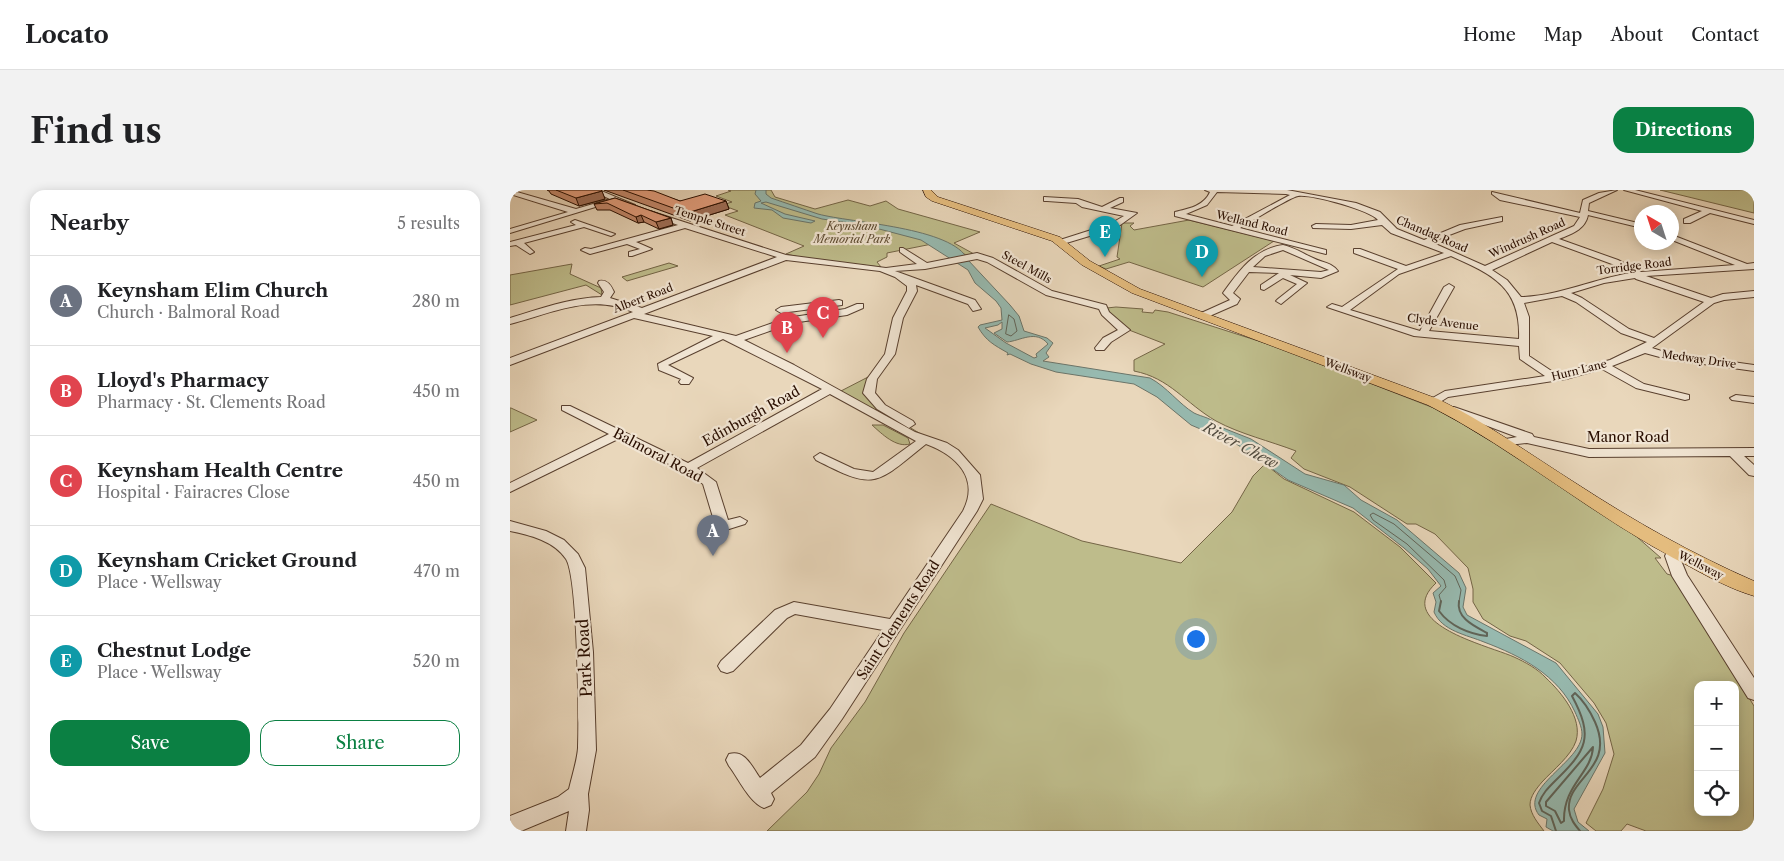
<!DOCTYPE html>
<meta charset="utf-8">
<style>
:root{--surface:#fff;--page:#f2f2f2;--text:#202124;--muted:#757577;--line:#e0e0e0;--accent:#0b8043}
body{margin:0;font-family:"Libre Caslon Text",serif;background:var(--page);color:var(--text)}
.controls{position:absolute;right:15px;bottom:15px;display:grid;overflow:hidden;border-radius:10px;box-shadow:0 2px 12px #0003}
.controls button{width:45px;height:45px;display:grid;place-items:center;padding:0;border:0;border-bottom:1px solid var(--line);background:var(--surface);color:var(--text);font:25px sans-serif}
.compass{position:absolute;left:1124px;top:15px;width:45px;height:45px;border-radius:50%;background:var(--surface);box-shadow:0 2px 12px #0003;rotate:321deg}
.you{position:absolute;left:685px;top:448px;width:18px;height:18px;margin:-12px;border:4px solid #fff;border-radius:50%;background:#1a73e8;box-shadow:0 0 0 8px #1a73e833}
.badge{display:grid;place-items:center;width:32px;height:32px;border-radius:50%;background:var(--accent);color:#fff;font-size:16px;font-weight:700}
.pin{position:absolute;translate:-50% -41px;filter:drop-shadow(0 1px 2px #0008)}
.pin::after{content:'';position:absolute;top:26px;width:18px;height:15px;background:inherit;clip-path:polygon(0 0,100% 0,50% 100%)}
.list{margin:0;padding:0;list-style:none}
h2{display:flex;justify-content:space-between;align-items:center;height:65px;margin:0;padding:0 20px;font-size:21px}
h2 small{font-size:16px;font-weight:400;color:var(--muted)}
.list li{display:grid;grid-template-columns:32px 1fr auto;gap:15px;align-items:center;box-sizing:border-box;height:90px;padding:0 20px;border-top:1px solid var(--line)}
.list b{display:block;font-size:19px;white-space:nowrap}
.list p{margin:0;font-size:16px;white-space:nowrap;color:var(--muted)}
.list em{font-size:16px;font-style:normal;color:var(--muted)}
.actions{display:flex;gap:10px;padding:15px 20px}
.actions a{flex:1;padding:11px 0;border:1px solid var(--accent);border-radius:15px;text-align:center;font-size:18px;color:var(--accent)}
.actions .main{background:var(--accent);color:#fff}
.icon{flex:none;width:28px;height:28px;fill:none;stroke:currentColor;stroke-width:2;stroke-linecap:round;stroke-linejoin:round}
.map{position:relative;flex:none;width:1244px;height:641px;overflow:hidden;border-radius:15px}
header{display:flex;align-items:center;gap:30px;box-sizing:border-box;height:70px;padding:0 25px;background:var(--surface);border-bottom:1px solid var(--line)}
header strong{font-size:24px}
nav{display:flex;gap:28px;margin-inline-start:auto;font-size:18px}
.intro{display:flex;align-items:center;justify-content:space-between;box-sizing:border-box;height:120px;padding:0 30px}
h1{margin:0;font-size:35px}
.button{padding:12px 22px;border-radius:15px;background:var(--accent);color:#fff;font-size:18px;font-weight:700}
main{display:flex;gap:30px;padding:0 30px}
aside{flex:1;background:var(--surface);border-radius:15px;box-shadow:0 2px 12px #0003}
.map>svg:first-child{display:block}
</style>
<header>
<strong>Locato</strong>
<nav><a>Home</a><a>Map</a><a>About</a><a>Contact</a></nav>
</header>
<div class="intro"><h1>Find us</h1><a class="button">Directions</a></div>
<main>
<aside>
<h2>Nearby<small>5 results</small></h2>
<ul class="list">
<li><span class="badge" style="background:#6b7280">A</span><div><b>Keynsham Elim Church</b><p>Church · Balmoral Road</p></div><em>280 m</em></li>
<li><span class="badge" style="background:#e0444e">B</span><div><b>Lloyd's Pharmacy</b><p>Pharmacy · St. Clements Road</p></div><em>450 m</em></li>
<li><span class="badge" style="background:#e0444e">C</span><div><b>Keynsham Health Centre</b><p>Hospital · Fairacres Close</p></div><em>450 m</em></li>
<li><span class="badge" style="background:#0f9aa8">D</span><div><b>Keynsham Cricket Ground</b><p>Place · Wellsway</p></div><em>470 m</em></li>
<li><span class="badge" style="background:#0f9aa8">E</span><div><b>Chestnut Lodge</b><p>Place · Wellsway</p></div><em>520 m</em></li>
</ul>
<div class="actions"><a class="main">Save</a><a>Share</a></div>
</aside>
<div class="map">
<svg width="1244" height="641" viewBox="0 0 1244 641">
<rect width="100%" height="100%" fill="#e9d7bb"/>
<filter id="stains"><feTurbulence type="fractalNoise" baseFrequency=".004" numOctaves="4"/><feColorMatrix values="0 0 0 0 .2 0 0 0 0 .09 0 0 0 0 .02 0 0 0 .5 -.17"/></filter>
<radialGradient id="worn" r=".72"><stop offset=".6" stop-color="#630" stop-opacity="0"/><stop offset="1" stop-color="#630" stop-opacity=".3"/></radialGradient>
<g fill="#bebc8b" stroke="#746546" fill-rule="evenodd">
<polygon points="218,0 261,0 265,7 305,19 338,10 360,16 376,11 388,19 470,42 444,53 464,64 456,65 432,52 377,63 377,67 367,72 371,77 303,70 276,64 294,56 215,25 228,21 212,15 222,12 206,6 221,1"/>
<polygon points="1150,0 1244,0 1244,23"/>
<polygon points="679,30 764,51 693,97 619,72 596,79 589,76 610,69 607,67 612,33 624,33 620,36 624,40"/>
<polygon points="159,73 168,76 117,91 112,87"/>
<polygon points="62,74 60,84 91,98 92,105 76,95 0,115 0,85"/>
<path d="M606,117L633,119L632,122L643,123L645,120L658,122L764,156L929,220L1008,267L1127,347L1151,368H1145L1157,384L1164,386L1244,516V641H1136L1117,634L1111,641H1086L1076,633L1093,599L1104,564L1096,533L1084,513L1050,473L1016,451L1000,446L973,429L963,412V399L958,378L925,344L906,334H897L840,297L794,279L781,268L786,261C760,251 730,244 706,231C675,213 660,188 624,181V170L655,154L619,140L595,121L597,118ZM1188,495H1225V622H1188Z"/>
<polygon points="360,186 368,218 414,246 407,245 329,202"/>
<polygon points="0,218 1,218 27,230 0,242"/>
<path d="M362,235H373L398,248L400,254C386,258 372,244 362,235Z"/>
<path d="M755,274L774,289L844,322L890,357L926,393C882,434 980,456 1004,467C1015,472 1028,479 1036,488C1051,502 1073,528 1066,551C1061,566 1043,580 1032,592C1027,598 1020,606 1020,615C1021,625 1028,633 1034,641H257L297,602L309,584L321,558L355,512L394,443L481,314L572,351L671,373L722,322L743,286Z"/>
</g>
<path fill="#97bab0" stroke="#6b756a" fill-rule="evenodd" d="M246,0H256V4L261,8C276,13 293,19 308,24C341,33 443,37 458,70L500,115L509,126L514,141L537,148L543,153L536,163L539,167L533,171L640,188C657,197 669,214 684,223C692,227 703,228 708,236L741,249L795,284L834,295L851,310L887,330L949,383L956,398L953,417L957,425L1046,473L1088,524L1093,537L1095,563L1064,619L1068,632L1079,641H1043L1036,637L1037,629L1029,625C1008,598 1072,572 1072,544C1072,537 1068,529 1065,522C1048,485 1011,466 974,452C957,445 932,441 924,422L926,412L923,403L931,396L918,379L894,358L843,318L778,290L728,255L681,235L647,207L624,194L546,182L521,174L500,164L497,165L498,163C484,155 476,151 468,137L470,135L492,130L491,118L486,111L465,93L458,80L411,50L354,35L312,29L256,12L251,13L275,24L305,31L301,33L273,28L262,20L244,18L245,13L251,11L245,4ZM492,132V139L484,143L497,152C510,151 526,139 538,154L526,164L527,167L524,168L496,153L475,138L488,135Z"/>
<g fill="none" stroke-linecap="round" stroke-linejoin="round">
<g stroke="#606458" stroke-width="1">
<polygon points="499,125 504,129 507,141 501,146 496,144"/>
<polyline points="931,412 929,405 936,397 934,390 897,354 863,330 860,325 863,323 884,334 945,386 951,400 949,412"/>
</g>
<g stroke="#606458" stroke-width="2">
<path d="M931,411L929,421C940,436 959,444 977,446V443C964,436 946,428 949,411"/>
<path d="M1083,557C1082,583 1053,595 1054,631L1051,633L1045,621L1036,616V612Z"/>
<path d="M1046,641L1041,626L1032,621L1029,613C1032,604 1038,598 1045,591C1077,560 1084,547 1062,506L1065,503C1074,511 1080,521 1085,532C1106,579 1056,588 1059,620C1060,629 1065,635 1070,641"/>
</g>
<g stroke="#59402f" stroke-width="2">
<g id="minor">
<polygon points="0,0 66,19 100,9 80,0 89,0 125,15 121,17 105,11 0,43 0,39 58,22 0,4"/>
<path d="M695,0H777L846,13L870,22L887,39L914,50L950,35L992,27V31L955,39L921,52L975,76L1064,36L1070,27L990,10L982,4V2L1070,23L1073,10L1089,3L1107,0L1079,13L1078,21L1132,34V38L1078,25C1075,40 1061,44 1049,49L1108,70L1131,82L1225,75L1162,50V45L1237,74L1244,73V79L1136,86L1201,108L1213,104L1244,101V107L1214,110L1204,113L1142,158L1158,163L1244,175V181L1157,169L1135,163L1102,176L1134,194L1179,205V209L1175,210L1126,198L1092,179L1056,189L938,207L927,214H919V210L935,201L1035,186L1010,169L1009,156L904,146L817,117L822,114L832,117L888,79L844,63V59H850L896,76L934,63L881,43L872,35L841,39L803,38L802,36L806,34L841,35L868,30C860,20 801,4 788,6C779,8 740,32 730,38L816,60V64L665,26V22C678,19 694,16 700,2ZM707,2L776,4L780,5L722,36L676,24L697,15ZM1042,52L1102,74L1120,83C1084,89 1049,106 1011,107L997,90L982,80ZM941,66C984,85 1011,98 1009,149L919,141L944,97L939,94L934,97L910,141L840,120L889,84ZM1125,88L1126,89L1194,112L1144,148L1119,139L1072,108L1061,103L1094,93ZM1052,106L1066,112L1111,143L1137,152L1100,170L1046,184L1019,166V127L1014,113Z"/>
<polygon points="1114,0 1125,0 1244,30 1244,34 1200,23 1180,33 1174,33 1174,29 1192,21"/>
<polygon points="534,7 568,9 592,17 610,8 613,8 613,12 600,18 627,23 606,38 553,54 549,52 550,50 600,34 614,26 572,17 566,13 537,11 534,11"/>
<path d="M140,21L276,65L376,78L407,74L390,62V58H393L417,73L467,63L483,68L542,101L596,115L599,122L620,140L601,152L594,160H586L585,158L593,148L608,140L592,125L589,119L536,105L477,72L467,69L415,79L385,81L465,110L471,119L463,121L458,114L406,95L407,101L393,128L385,164L367,189L365,203L375,215L403,231L405,234L399,238L367,219L353,203L357,189L375,164L383,128L397,101V96L385,87L370,81L276,70L134,124L226,146L277,128L335,119L347,114H353V118L337,125L282,133L234,150L284,175L405,242L437,253L448,260L470,285L473,309L467,321L332,529L305,567L261,603L264,609L261,615L254,618C239,612 229,589 219,576L216,570L219,564C235,559 242,577 250,588L291,555L320,519L373,440L285,424L277,428L223,481L217,483L211,481L208,476L211,471L265,420L284,412L380,429L453,321C470,288 446,265 416,254C365,295 366,301 306,270L304,267L310,263L344,279L363,282L406,251L320,204L187,278L206,292L218,330L230,327L237,331L235,334L200,345L195,343L193,340L195,337L205,334L193,294L173,281L108,249L0,302V293L99,244L52,220V216H60L178,273L312,199L213,149L158,175L183,188L179,194H171L169,192L171,189L149,180L148,174L203,146L124,128L0,175V168L123,122C81,103 42,123 0,134V128C30,119 59,108 91,107L94,102L88,93L89,91C97,89 101,95 104,102L100,108L132,118L267,67L175,38L126,52L142,59L122,66H119V62L130,59L117,54L80,64L71,60L75,58L81,59L168,35L140,25Z"/>
<polygon points="65,30 105,44 101,46 74,37 14,53 24,62 20,64 6,55 0,56 0,52 66,35 61,32"/>
<path d="M773,55C785,58 792,63 803,68C813,73 821,72 828,81L811,88L780,85L797,93L771,114L766,111L768,109L787,94L773,88L754,100L751,99V95L769,83L739,82L723,103L730,109L727,114L695,128H689V124L720,110L713,103C729,81 744,59 773,55ZM773,60L819,80L811,82L743,77L755,66Z"/>
<polygon points="329,110 332,111 332,115 271,123 266,120 271,117"/>
<polygon points="1226,205 1244,207 1244,213 1222,210 1220,208"/>
<polygon points="944,217 1022,244 1024,247 1079,259 1244,258 1244,266 1234,266 1244,275 1244,286 1239,285 1220,266 1079,267 1017,253 990,256 988,253 990,250 1007,247 940,222 938,220"/>
<path d="M0,331L36,341L54,350L68,364L75,378L83,462L86,560L78,604L79,620L76,641H56L59,621L11,641H0V626L48,607L59,599C62,586 67,571 68,558C69,528 68,388 56,369C44,351 20,345 0,341Z"/>
<polygon points="1168,358 1175,363 1170,368 1177,385 1244,488 1244,510 1238,508 1162,386 1155,366 1157,362"/>
</g>
</g>
<g stroke="#290e00" stroke-width="1">
<path id="major" d="M413,0H421L428,7L550,47L580,71L630,99L928,209C977,233 1021,265 1067,294C1124,331 1182,364 1244,391V406C1220,399 1197,386 1175,374C1085,328 1008,261 918,215L622,103L572,75L542,51L422,11L416,7Z"/>
</g>
<use href="#minor" fill="#f1e5d3" fill-rule="evenodd"/>
<use href="#major" fill="#e4bc7e" fill-rule="evenodd"/>
</g>
<g fill="#c4896c" stroke="#290e00">
<polygon points="37,0 91,0 95,9 69,16 41,4 39,1"/>
<polygon points="94,0 137,0 170,11 216,11 219,19 180,31"/>
<polygon points="105,8 161,28 163,35 149,39 134,32 128,33 100,20 87,20 84,14"/>
</g>
<g fill="#a06f58" stroke="#290e00">
<polygon points="92,1 95,9 69,16 66,8"/>
<polygon points="216,11 219,19 180,31 177,23"/>
<polygon points="131,25 134,32 128,33 126,27"/>
<polygon points="161,28 163,35 149,39 146,32"/>
</g>
<g fill="#e49f7e" stroke="#290e00">
<polygon points="46,0 91,0 92,1 66,8"/>
<polygon points="113,0 137,0 144,1 170,11 195,4 216,11 177,23"/>
<polygon points="105,8 161,28 146,32 131,25 126,27 97,13 84,14"/>
</g>
<g text-anchor="middle" dominant-baseline="central" stroke-width="4.5" stroke-linejoin="round" paint-order="stroke">
<g font-size="11" fill="#290e00" stroke="#f1e5d3">
<text transform="translate(200 31) rotate(18)">Temple Street</text>
<text transform="translate(742 33) rotate(14)">Welland Road</text>
<text transform="translate(922 44) rotate(23)">Chandag Road</text>
<text transform="translate(1017 48) rotate(-24)">Windrush Road</text>
<text transform="translate(1124 76) rotate(-7)">Torridge Road</text>
<text transform="translate(517 77) rotate(29)">Steel Mills</text>
<text transform="translate(133 108) rotate(-21)">Albert Road</text>
<text transform="translate(933 132) rotate(7)">Clyde Avenue</text>
<text transform="translate(1189 169) rotate(8)">Medway Drive</text>
<text transform="translate(838 180) rotate(21)">Wellsway</text>
<text transform="translate(1069 180) rotate(-14)">Hurn Lane</text>
<text transform="translate(1191 375) rotate(27)">Wellsway</text>
</g>
<g font-size="11" font-style="italic" fill="#5d4b31" stroke="#f1e5d3">
<text x="342" y="36">Keynsham<tspan x="342" dy="13">Memorial Park</tspan></text>
</g>
<g font-size="14" fill="#290e00" stroke="#f1e5d3">
<text transform="translate(241 226) rotate(-29)">Edinburgh Road</text>
<text x="1118" y="247">Manor Road</text>
<text transform="translate(148 265) rotate(28)">Balmoral Road</text>
<text transform="translate(388 430) rotate(-57)">Saint Clements Road</text>
</g>
<g font-size="15" font-style="italic" fill="#504a3e" stroke="#f1e5d3">
<text transform="translate(731 255) rotate(28)">River Chew</text>
</g>
<g font-size="16" fill="#290e00" stroke="#f1e5d3">
<text transform="translate(74 468) rotate(-93)">Park Road</text>
</g>
</g>
<rect width="100%" height="100%" filter="url(#stains)"/>
<rect width="100%" height="100%" fill="url(#worn)"/>
</svg>
<div class="controls">
<button>+</button>
<button>−</button>
<button><svg class="icon" aria-label="locate" viewBox="0 0 24 24"><circle cx="12" cy="12" r="6"/><path d="M12 2v4M12 18v4M2 12h4M18 12h4"/></svg></button>
</div>
<svg class="compass" viewBox="-18 -18 36 36"><path d="M0-13l5 13h-10z" fill="#e53935"/><path d="M0 13l5-13h-10z" fill="#757577"/></svg>
<div class="you"></div>
<div class="pin badge" style="left:203px;top:366px;background:#6b7280">A</div>
<div class="pin badge" style="left:277px;top:163px;background:#e0444e">B</div>
<div class="pin badge" style="left:313px;top:148px;background:#e0444e">C</div>
<div class="pin badge" style="left:692px;top:87px;background:#0f9aa8">D</div>
<div class="pin badge" style="left:595px;top:67px;background:#0f9aa8">E</div>
</div>
</main>
